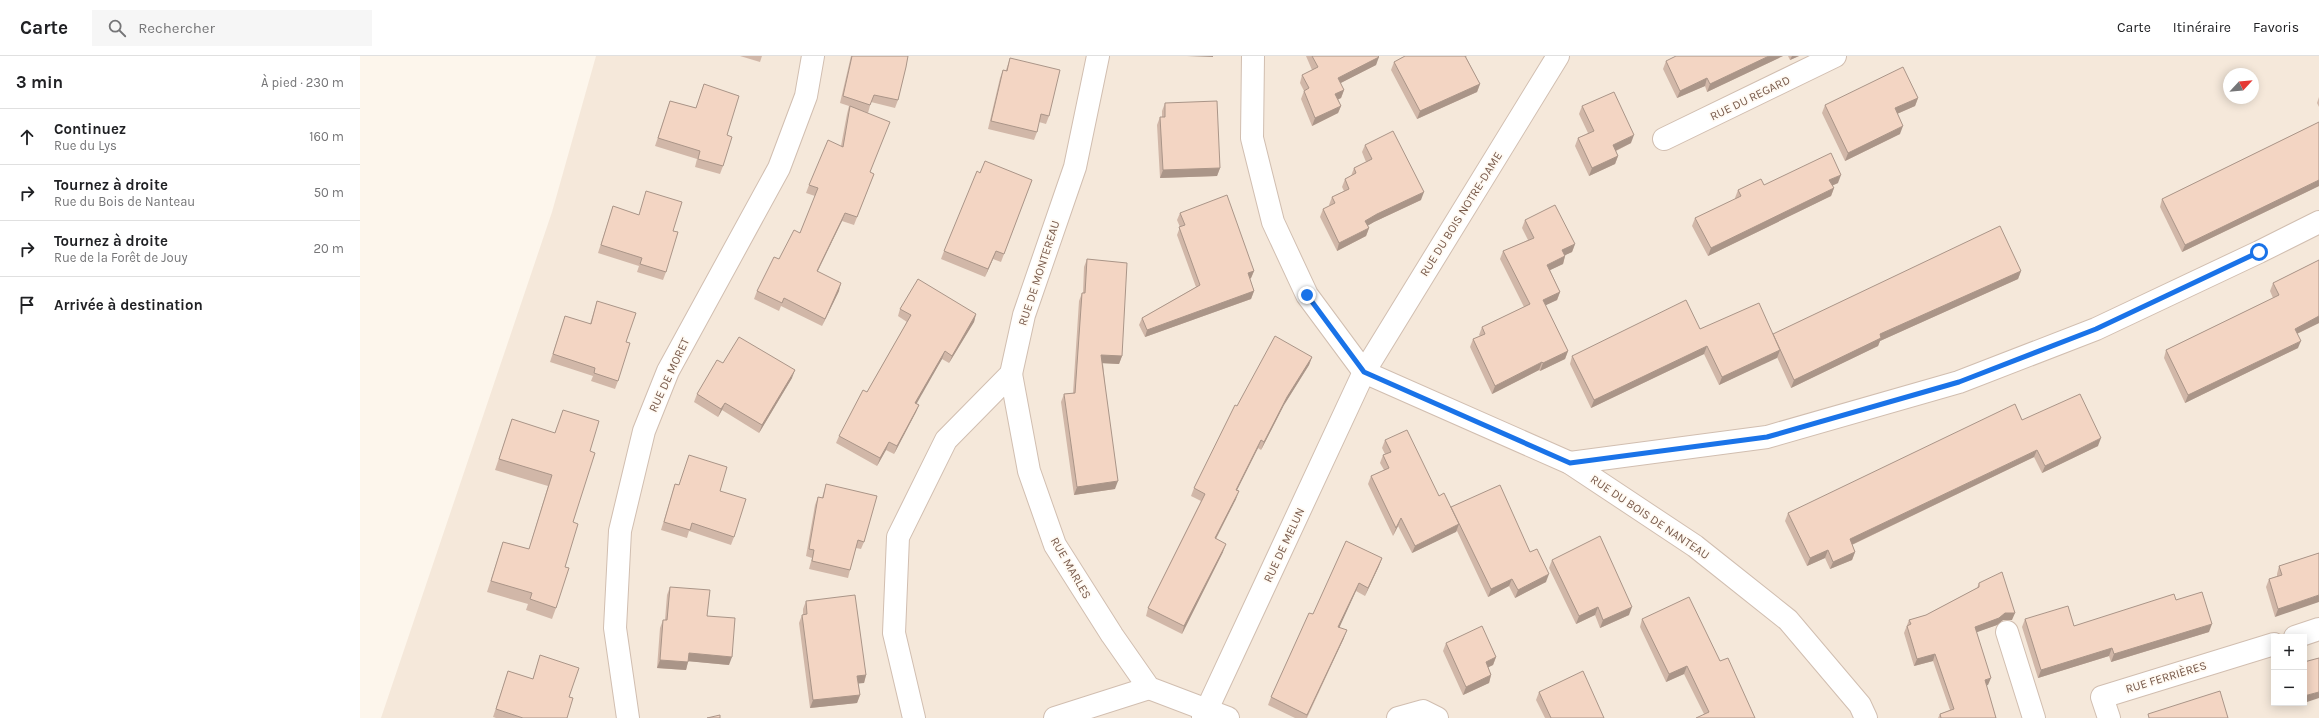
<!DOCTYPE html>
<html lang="fr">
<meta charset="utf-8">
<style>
:root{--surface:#fff;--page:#f6f6f6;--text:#202124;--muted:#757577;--line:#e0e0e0}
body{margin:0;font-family:Karla,sans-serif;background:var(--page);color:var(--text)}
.controls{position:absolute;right:12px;bottom:12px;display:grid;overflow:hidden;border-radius:0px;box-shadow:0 2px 10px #0003}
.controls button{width:36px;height:36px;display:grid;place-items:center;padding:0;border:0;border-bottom:1px solid var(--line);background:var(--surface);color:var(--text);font:20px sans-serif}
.compass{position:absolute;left:1863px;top:12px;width:36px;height:36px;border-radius:50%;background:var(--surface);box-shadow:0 2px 10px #0003;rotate:64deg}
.stop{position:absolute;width:12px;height:12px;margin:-9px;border:3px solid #1a73e8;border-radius:50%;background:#fff}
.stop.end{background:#1a73e8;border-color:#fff;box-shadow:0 1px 4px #0008}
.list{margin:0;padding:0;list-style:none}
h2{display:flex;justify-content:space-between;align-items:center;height:52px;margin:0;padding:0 16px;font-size:17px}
h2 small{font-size:13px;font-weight:400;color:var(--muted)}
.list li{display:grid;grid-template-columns:26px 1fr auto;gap:12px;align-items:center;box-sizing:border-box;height:56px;padding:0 16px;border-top:1px solid var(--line)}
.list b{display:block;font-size:15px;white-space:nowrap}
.list p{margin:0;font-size:13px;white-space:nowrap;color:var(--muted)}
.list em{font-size:13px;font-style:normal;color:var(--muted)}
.icon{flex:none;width:22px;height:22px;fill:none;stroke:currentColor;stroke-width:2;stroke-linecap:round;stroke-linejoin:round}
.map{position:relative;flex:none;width:1959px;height:662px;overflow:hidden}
header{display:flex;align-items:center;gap:24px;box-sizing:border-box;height:56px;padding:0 20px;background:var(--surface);border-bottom:1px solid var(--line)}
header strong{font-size:19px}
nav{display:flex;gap:22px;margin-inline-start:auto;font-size:14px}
.search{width:280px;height:36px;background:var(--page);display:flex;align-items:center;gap:10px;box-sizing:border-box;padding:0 14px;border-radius:0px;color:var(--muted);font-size:15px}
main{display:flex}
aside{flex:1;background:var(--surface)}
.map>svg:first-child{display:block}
</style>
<header>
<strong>Carte</strong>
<div class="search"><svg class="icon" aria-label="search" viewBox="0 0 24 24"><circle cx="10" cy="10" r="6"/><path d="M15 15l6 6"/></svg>Rechercher</div>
<nav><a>Carte</a><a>Itinéraire</a><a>Favoris</a></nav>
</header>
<main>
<aside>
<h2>3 min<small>À pied · 230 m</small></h2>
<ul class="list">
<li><svg class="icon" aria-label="ahead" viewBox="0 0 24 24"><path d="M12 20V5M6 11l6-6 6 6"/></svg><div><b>Continuez</b><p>Rue du Lys</p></div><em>160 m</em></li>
<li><svg class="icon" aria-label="right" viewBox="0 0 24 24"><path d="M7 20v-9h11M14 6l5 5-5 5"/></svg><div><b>Tournez à droite</b><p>Rue du Bois de Nanteau</p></div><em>50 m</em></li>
<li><svg class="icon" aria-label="right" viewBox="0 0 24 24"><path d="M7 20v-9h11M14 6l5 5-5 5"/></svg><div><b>Tournez à droite</b><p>Rue de la Forêt de Jouy</p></div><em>20 m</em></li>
<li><svg class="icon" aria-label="arrive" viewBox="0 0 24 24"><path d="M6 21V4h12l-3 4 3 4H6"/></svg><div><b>Arrivée à destination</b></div></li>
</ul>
</aside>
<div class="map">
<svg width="1959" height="662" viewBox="0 0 1959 662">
<rect width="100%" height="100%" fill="#fdf6ec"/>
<path fill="#f5e8da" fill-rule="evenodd" d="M236,0H1959V662H21L192,156ZM1869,18H1893V42H1869ZM1914,581H1944V647H1914Z"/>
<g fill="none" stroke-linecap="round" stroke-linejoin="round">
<g stroke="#d1beb0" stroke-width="24">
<g id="minor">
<polyline points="893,0 892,82 913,166 947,239 1004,316 1210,407 1335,490 1428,564 1500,649 1506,662"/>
<polyline points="1304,83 1475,0"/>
<polyline points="651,318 669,415 695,489 752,579 789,632 868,662"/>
<polyline points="1210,407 1407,381 1599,326 1736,273 1899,196 1959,166"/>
<polyline points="1647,576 1674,662"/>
<polyline points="1935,581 1959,573"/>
<polyline points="268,662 255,572 260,475 284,375 308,315 419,112 446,40 453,0"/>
<polyline points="554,662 534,577 538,481 586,384 651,318 664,259 715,111 738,0"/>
<polyline points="695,662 789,632"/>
<polyline points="843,662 1004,316 1198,0"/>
<polyline points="1038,662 1063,655 1077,662"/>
<polyline points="1749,662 1742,641 1914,588"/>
</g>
</g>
<use href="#minor" stroke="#fff" stroke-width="22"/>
</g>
<g fill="#d1b7a8">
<polygon points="380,0 402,0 400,6"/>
<polygon points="491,0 548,0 538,44 535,52 511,46 508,57 500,54 510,116 514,118 494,169 482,165 457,215 479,235 462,270 421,250 419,255 394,243 397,235 419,203 440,177 455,140 446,137 449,129 481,90 487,58 489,50 480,47"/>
<polygon points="946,0 1018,0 1016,9 980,27 984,34 981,42 978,43 981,50 978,57 952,70 941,43 944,35 940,27 942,19 952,14"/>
<polygon points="1045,0 1107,0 1106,1 1120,28 1117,36 1057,63 1031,14 1034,6"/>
<polygon points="1423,0 1347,36 1345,30 1317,42 1303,13 1306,5"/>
<polygon points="1428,0 1439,0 1430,4"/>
<polygon points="650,2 689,60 686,68 679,66 677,76 674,84 628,73 640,22 643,14 646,14"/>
<polygon points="344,28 367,79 363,110 360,118 335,111 337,103 295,90 310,45 336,52"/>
<polygon points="1959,41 1959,51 1957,47"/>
<polygon points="1558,42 1555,50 1537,58 1540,78 1485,105 1462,57 1465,49"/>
<polygon points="805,47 860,112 857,120 800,122 797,69 800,61 802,61 802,55"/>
<polygon points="1222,50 1271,87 1256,95 1258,100 1255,108 1229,120 1215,90 1218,82 1228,77 1219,58"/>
<polygon points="1959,66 1959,130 1822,196 1800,151 1802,143"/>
<polygon points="1005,89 1061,144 1014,166 1007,170 1009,172 1006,180 977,195 960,161 963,153 970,150 969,149 972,141 984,135 982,131 985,123 991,120 994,112 1006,106 1002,96"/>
<polygon points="620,117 672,124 641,206 633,203 625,221 581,203 584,195"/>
<polygon points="1478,127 1472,130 1474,132 1471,140 1348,200 1332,170 1335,162 1376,143 1375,142 1378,134 1404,129"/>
<polygon points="253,150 313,175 306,216 303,224 277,216 279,210 238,197"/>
<polygon points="820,157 894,215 891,222 890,223 894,235 891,243 785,281 779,269 782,262 836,231 817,179 820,171 817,164"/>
<polygon points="1165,164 1215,188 1212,196 1205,199 1205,200 1203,208 1190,214 1200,236 1197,244 1185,249 1208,295 1205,303 1180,315 1179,314 1132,338 1110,291 1113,283 1120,280 1119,279 1122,271 1164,251 1140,203 1143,195 1168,184 1162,172"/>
<polygon points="727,203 762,300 759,308 743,307 755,433 714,439 701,346 704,338 713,337 719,245 722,237 723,237 724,211"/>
<polygon points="1959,204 1959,267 1937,278 1938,292 1825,347 1804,302 1806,294 1913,242 1910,235 1913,227"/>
<polygon points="1661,215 1658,223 1520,285 1518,290 1431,332 1417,301 1359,329 1344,298 1231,352 1210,308 1212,300 1340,273 1413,279"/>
<polygon points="237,245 266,286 258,325 255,333 231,325 233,320 190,306 205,260 230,268"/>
<polygon points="540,253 616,258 614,266 589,307 582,303 556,347 559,349 556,356 534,398 526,394 517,410 476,387 479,380 507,336 547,266 538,260"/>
<polygon points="952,301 949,309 924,349 901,394 898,392 877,434 876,443 856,483 863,496 822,578 786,560 788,552 841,445 831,440 834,432 877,350"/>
<polygon points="363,307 432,322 399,377 362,354 358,361 334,346 337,338"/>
<polygon points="152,363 230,395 213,466 196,552 192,563 166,554 168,548 127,536 143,486 169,493 188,430 135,414"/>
<polygon points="1662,364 1738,390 1682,417 1674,401 1492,489 1495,496 1492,504 1470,513 1465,502 1447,510 1425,465 1428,457"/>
<polygon points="1025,384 1079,440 1091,451 1170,496 1186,526 1155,542 1149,530 1128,541 1097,475 1052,497 1038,470 1033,480 1008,428 1011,420 1024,414 1020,407 1023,399 1025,398 1022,392"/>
<polygon points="315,428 360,435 374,481 371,489 329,475 327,482 301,474"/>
<polygon points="466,428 504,486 501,493 496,492 490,514 488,522 449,513 452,502 446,500 455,449 458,441 462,442"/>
<polygon points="1959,497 1915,561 1906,531 1909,523 1917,520 1917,518 1919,510"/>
<polygon points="1022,502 1019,510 1005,540 996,535 979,571 984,582 947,662 935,662 908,649 911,641 953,558"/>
<polygon points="1192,504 1269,559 1240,572 1235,559 1216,568 1189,512"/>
<polygon points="1619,527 1652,564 1643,564 1637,569 1616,576 1628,629 1626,629 1636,662 1578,662 1580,658 1590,654 1573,605 1554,610 1544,577 1549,564 1566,559 1617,532"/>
<polygon points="310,531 347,560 369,609 328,605 326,614 297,612 300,572 303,564 305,564 307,539"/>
<polygon points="1816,544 1849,576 1751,606 1749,600 1678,622 1662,571 1665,563 1714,570"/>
<polygon points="446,545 506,619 504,627 498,627 500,639 497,647 450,652 439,567 442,559 443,559 443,553"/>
<polygon points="1282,563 1360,605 1395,662 1344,658 1324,618 1306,626 1280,571"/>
<polygon points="1086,587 1136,601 1133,609 1128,611 1131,619 1129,627 1103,639 1083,595"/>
<polygon points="180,599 209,641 207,662 136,662 133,661 148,615 173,623"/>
<polygon points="1179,636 1244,662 1185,662 1176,644"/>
</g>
<g fill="#aa9588">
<polygon points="827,0 853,0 853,1"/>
<polygon points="1409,0 1423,0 1347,36 1350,28"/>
<polygon points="1432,0 1439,0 1430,4"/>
<polygon points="1019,1 1016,9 975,30 978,22"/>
<polygon points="1347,22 1345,30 1317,42 1320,35"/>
<polygon points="1120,28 1117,36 1057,63 1060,55"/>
<polygon points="984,34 981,42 973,46 975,38"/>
<polygon points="1558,42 1555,50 1532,60 1535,52"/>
<polygon points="981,50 978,57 952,70 955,62"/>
<polygon points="1543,70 1540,78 1485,105 1488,97"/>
<polygon points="1274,79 1271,87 1251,97 1253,89"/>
<polygon points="1258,100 1255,108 1229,120 1232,112"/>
<polygon points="860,112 857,120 800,122 803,114"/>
<polygon points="1481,119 1478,127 1466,132 1469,124"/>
<polygon points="1959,124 1959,130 1822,196 1825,189"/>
<polygon points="1474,132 1471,140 1348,200 1351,192"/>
<polygon points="1064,136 1061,144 1014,166 1002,173 1005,165 1017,158"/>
<polygon points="485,157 482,165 454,223 457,215"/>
<polygon points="1009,172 1006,180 977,195 979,187"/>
<polygon points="1215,188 1212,196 1199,202 1202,194"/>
<polygon points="636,195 633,203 625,221 628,213"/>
<polygon points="1205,200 1203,208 1184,217 1187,209"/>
<polygon points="894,215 891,222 885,225 888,217"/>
<polygon points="1661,215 1658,223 1520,285 1518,290 1431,332 1434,324 1520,278"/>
<polygon points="481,227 479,235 462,270 465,263"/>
<polygon points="894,235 891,243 785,281 787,274"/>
<polygon points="1200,236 1197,244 1180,252 1183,244"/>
<polygon points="616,258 614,266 589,307 592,300"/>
<polygon points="1959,260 1959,267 1932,280 1935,273"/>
<polygon points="1941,285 1938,292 1825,347 1828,339"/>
<polygon points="1347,290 1344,298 1231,352 1234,344"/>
<polygon points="1420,294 1417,302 1359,329 1362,321"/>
<polygon points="585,295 582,303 553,354 555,347"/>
<polygon points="1208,295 1205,303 1180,315 1183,307"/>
<polygon points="741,299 762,300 759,308 739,307"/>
<polygon points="952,301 949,309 924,349 901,394 904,386 927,341"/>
<polygon points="1182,306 1179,314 1132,338 1135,330"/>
<polygon points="435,314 432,322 399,377 402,369"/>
<polygon points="365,347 362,354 358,361 361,353"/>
<polygon points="559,349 556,356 534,398 537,390"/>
<polygon points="1741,382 1738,390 1682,417 1685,410"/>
<polygon points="901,384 898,392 873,442 876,434"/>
<polygon points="529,386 526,394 517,410 520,402"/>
<polygon points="1677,394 1674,401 1487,491 1490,483"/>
<polygon points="758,425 755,433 714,439 717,431"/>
<polygon points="879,435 876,443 852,490 855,482"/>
<polygon points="1041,462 1038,470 1033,480 1036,472"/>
<polygon points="1099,468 1096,476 1052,497 1055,490"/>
<polygon points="866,488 863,496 822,578 824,570"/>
<polygon points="1468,494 1465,502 1447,510 1450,502"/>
<polygon points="1495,496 1492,504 1470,513 1473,506"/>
<polygon points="1022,502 1019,510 1005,540 1008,532"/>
<polygon points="1189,518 1186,526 1155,542 1158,534"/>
<polygon points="1152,523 1149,530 1128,541 1131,533"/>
<polygon points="999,527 996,535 976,579 978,571"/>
<polygon points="1959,539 1959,546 1915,561 1918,553"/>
<polygon points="1238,551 1235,559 1216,568 1219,560"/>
<polygon points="1272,551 1269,559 1240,572 1243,564"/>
<polygon points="1645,557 1655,557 1652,564 1643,564 1637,569 1612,578 1615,571"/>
<polygon points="1852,568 1849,576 1751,606 1754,598"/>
<polygon points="987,574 984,582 946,662 947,659"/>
<polygon points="1752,592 1749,600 1678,622 1681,614"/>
<polygon points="329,597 372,601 369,609 326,605"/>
<polygon points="1575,598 1573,605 1554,610 1557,603"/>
<polygon points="1136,601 1133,609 1123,614 1126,606"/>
<polygon points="300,604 328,606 326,614 297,612"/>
<polygon points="1327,610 1324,618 1306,626 1309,618"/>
<polygon points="506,619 504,627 494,628 497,620"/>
<polygon points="1131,619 1129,627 1103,639 1106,631"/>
<polygon points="1631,622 1628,629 1622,631 1625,624"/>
<polygon points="1959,636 1959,642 1944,647 1944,640"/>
<polygon points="500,639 497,647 450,652 453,644"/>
</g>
<g fill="#f3d5c3" stroke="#aa9588">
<polygon points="492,0 548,0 546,11 538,44 514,39 510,49 483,40"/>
<polygon points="952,0 1018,0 1019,1 978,22 984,34 975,38 981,50 955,62 944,35 949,32 942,19 958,11"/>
<polygon points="1045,0 1105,0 1120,28 1060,55 1034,6"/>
<polygon points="1316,0 1409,0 1350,28 1347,22 1320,35 1306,5"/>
<polygon points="650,2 700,14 689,60 681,58 677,76 631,65 643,14 647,15"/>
<polygon points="1543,11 1558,42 1535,52 1543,70 1488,97 1465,49"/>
<polygon points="344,28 379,40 367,79 372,81 363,110 338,103 340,95 298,82 310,45 336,52"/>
<polygon points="1254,36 1274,79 1253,89 1258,100 1232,112 1218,82 1234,75 1222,50"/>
<polygon points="857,45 860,112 803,114 800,61 805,61 805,47"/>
<polygon points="490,50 530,66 510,116 514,118 497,161 485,157 457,215 481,227 465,263 424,242 422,247 397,235 414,201 419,203 434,174 440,177 458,132 449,129 468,84 483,91"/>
<polygon points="1959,66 1959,124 1825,189 1802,143"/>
<polygon points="1033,75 1064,136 1017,158 1005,165 1009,172 979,187 963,153 975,147 972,141 989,133 985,123 996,117 994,112 1012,103 1005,89"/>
<polygon points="1471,97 1481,119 1469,124 1474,132 1351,192 1335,162 1381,140 1378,134 1401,123 1404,129"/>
<polygon points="625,105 672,124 644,198 636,195 628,213 584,195 617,115 620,117"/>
<polygon points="286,135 322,146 313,175 318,176 306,216 280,208 282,202 241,189 253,150 279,159"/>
<polygon points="867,139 894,215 888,217 894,235 787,274 782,262 840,229 819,171 825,169 820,157"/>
<polygon points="1195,149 1215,188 1202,194 1205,200 1187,209 1200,236 1183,244 1208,295 1183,307 1182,306 1135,330 1113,283 1125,278 1122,271 1170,248 1143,195 1174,182 1165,164"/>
<polygon points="1640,170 1661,215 1520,278 1521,282 1434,324 1413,278"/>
<polygon points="727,203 767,207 762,300 741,299 758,425 717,431 704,338 715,337 722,237 725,237"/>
<polygon points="1959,204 1959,260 1935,273 1941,285 1828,339 1806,294 1919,239 1913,227"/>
<polygon points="558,223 616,258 592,300 585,295 555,347 559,349 537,390 529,386 520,402 479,380 503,334 507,336 551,259 540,253"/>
<polygon points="1326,244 1340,273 1399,247 1420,294 1362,321 1347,290 1234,344 1212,300"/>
<polygon points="237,245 276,257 266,286 270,287 258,325 234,317 235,312 193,298 205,260 231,268"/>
<polygon points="915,280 952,301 927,341 904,386 901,384 876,434 879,435 855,482 866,488 824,570 788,552 845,438 834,432 875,349 877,350"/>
<polygon points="379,281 435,314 402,369 365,347 361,353 337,338 357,304 363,307"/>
<polygon points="1720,338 1741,382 1685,410 1677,394 1490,483 1495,496 1473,506 1468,494 1450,502 1428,457 1655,348 1662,364"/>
<polygon points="203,354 239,365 230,395 235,397 213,466 218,468 205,511 209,512 196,552 170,543 172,537 131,525 143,486 169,493 192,419 139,403 152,363 195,377"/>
<polygon points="1047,374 1079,440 1084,437 1099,468 1055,490 1041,462 1036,472 1011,420 1029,412 1023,399 1031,396 1025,384"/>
<polygon points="329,399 367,411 360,435 386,443 374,481 332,467 330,474 304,466 315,428 319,429"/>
<polygon points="466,428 517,440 504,486 498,484 490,514 452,505 454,494 449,493 458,441 463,442"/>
<polygon points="1140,429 1170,496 1177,493 1189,518 1158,534 1152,523 1131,533 1091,451"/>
<polygon points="1240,480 1272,551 1243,564 1238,551 1219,560 1192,504"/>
<polygon points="986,485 1022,502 1008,532 999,527 978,571 987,574 947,659 911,641 949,557 953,558"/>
<polygon points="1959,497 1959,539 1918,553 1909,523 1922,519 1919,510"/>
<polygon points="1642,516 1655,557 1645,557 1639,562 1615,571 1631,622 1625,624 1636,662 1581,662 1580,658 1594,653 1575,598 1557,603 1547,570 1551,568 1549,564 1566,559 1619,531 1619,527"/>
<polygon points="310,531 350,534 347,560 375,562 372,601 329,597 328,606 300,604 303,564 307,564"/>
<polygon points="1842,536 1852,568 1754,598 1752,592 1681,614 1665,563 1708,550 1714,570 1814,538 1816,544"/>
<polygon points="495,539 506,619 497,620 500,639 453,644 442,559 447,558 446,545"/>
<polygon points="1329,541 1360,605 1368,602 1395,662 1336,662 1349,656 1327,610 1309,618 1282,563"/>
<polygon points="1122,570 1136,601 1126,606 1131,619 1106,631 1086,587"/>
<polygon points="180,599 219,612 209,641 213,642 207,662 163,662 136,653 148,615 173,623"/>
<polygon points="1959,602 1959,636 1944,640 1944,606"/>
<polygon points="1223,615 1244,662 1191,662 1179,636"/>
<polygon points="1860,635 1868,662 1789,662 1788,658"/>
<polygon points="360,659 360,662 347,662"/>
</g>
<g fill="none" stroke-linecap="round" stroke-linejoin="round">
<polyline stroke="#1a73e8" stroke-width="5" points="947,239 1004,316 1210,407 1407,381 1599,326 1736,273 1899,196"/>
</g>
<g text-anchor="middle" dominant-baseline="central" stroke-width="3.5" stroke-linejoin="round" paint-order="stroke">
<g font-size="12" fill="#7a5c4d" stroke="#fffaf3">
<text transform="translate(1390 42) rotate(-26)">RUE DU REGARD</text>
<text transform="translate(1101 158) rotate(-58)">RUE DU BOIS NOTRE-DAME</text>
<text transform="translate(679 217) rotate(-72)">RUE DE MONTEREAU</text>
<text transform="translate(309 319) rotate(-65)">RUE DE MORET</text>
<text transform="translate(1290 461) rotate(34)">RUE DU BOIS DE NANTEAU</text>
<text transform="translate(924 489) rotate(-65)">RUE DE MELUN</text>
<text transform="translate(711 512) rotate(60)">RUE MARLES</text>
<text transform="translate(1806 621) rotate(-17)">RUE FERRIÈRES</text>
</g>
</g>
</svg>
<div class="controls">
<button>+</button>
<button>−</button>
</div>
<svg class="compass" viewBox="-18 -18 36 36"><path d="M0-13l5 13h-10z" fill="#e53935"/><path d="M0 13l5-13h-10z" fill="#757577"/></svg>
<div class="stop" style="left:1899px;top:196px"></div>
<div class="stop end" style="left:947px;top:239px"></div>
</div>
</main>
